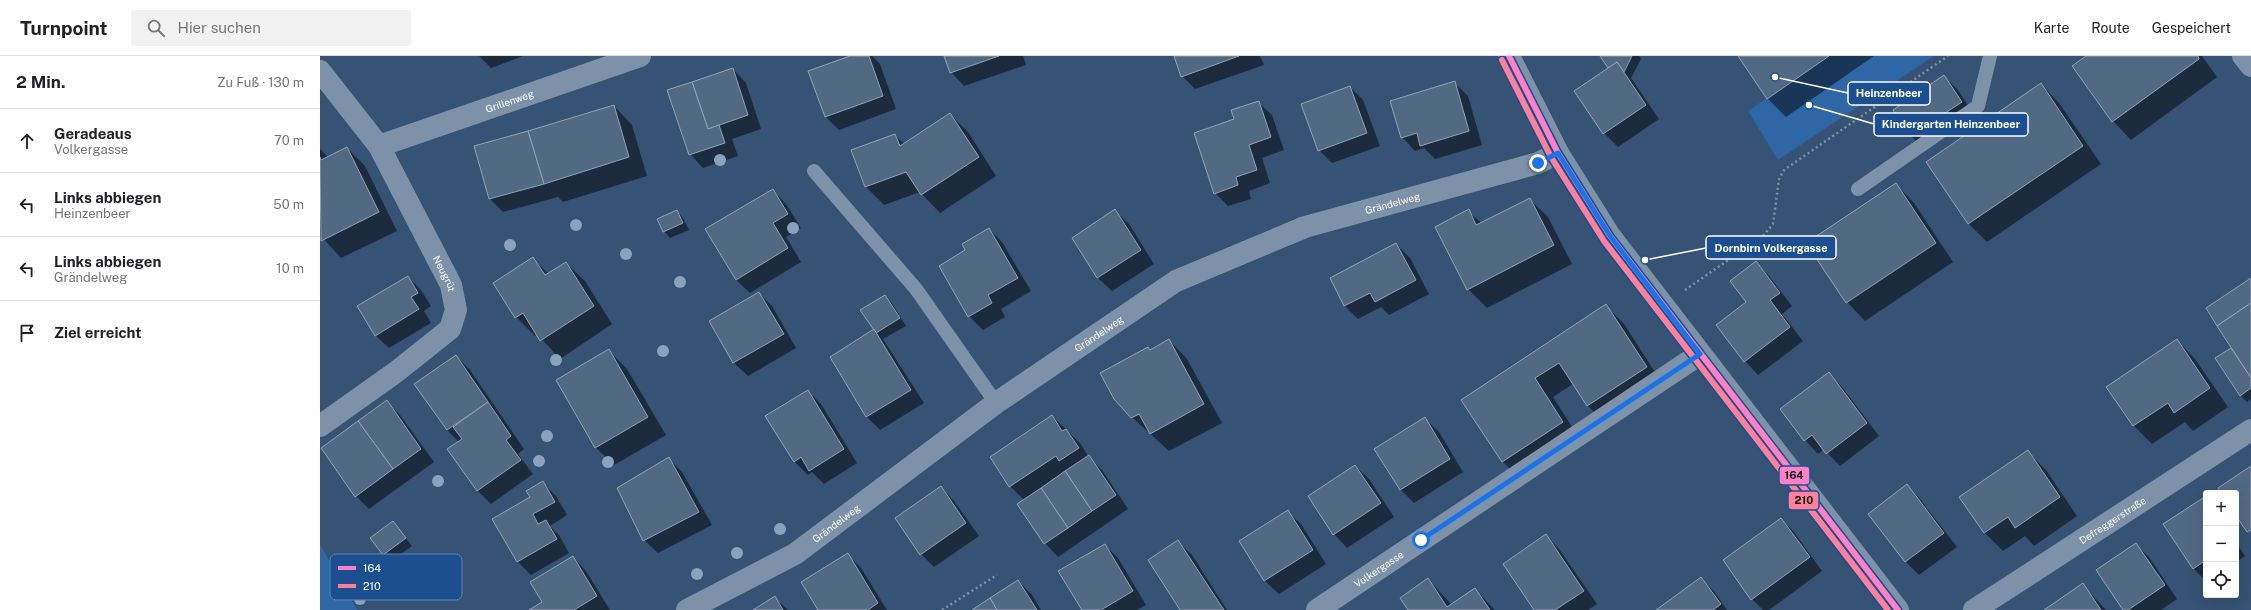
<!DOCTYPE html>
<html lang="de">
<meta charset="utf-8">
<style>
:root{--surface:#fff;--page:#f2f2f2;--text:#202124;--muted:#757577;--line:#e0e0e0}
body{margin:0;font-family:"Public Sans",sans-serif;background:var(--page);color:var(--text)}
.controls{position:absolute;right:12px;bottom:12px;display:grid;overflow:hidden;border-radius:4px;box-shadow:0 4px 16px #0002}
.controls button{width:36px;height:36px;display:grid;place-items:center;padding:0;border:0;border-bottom:1px solid var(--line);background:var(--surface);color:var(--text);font:20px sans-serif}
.stop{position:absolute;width:12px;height:12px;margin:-9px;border:3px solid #1a73e8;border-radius:50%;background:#fff}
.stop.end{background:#1a73e8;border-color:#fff;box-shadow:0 1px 4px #0008}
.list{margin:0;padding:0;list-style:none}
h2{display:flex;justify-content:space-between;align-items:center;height:52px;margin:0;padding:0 16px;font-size:17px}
h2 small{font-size:13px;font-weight:400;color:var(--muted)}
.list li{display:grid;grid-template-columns:26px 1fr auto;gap:12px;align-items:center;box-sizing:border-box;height:64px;padding:0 16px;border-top:1px solid var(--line)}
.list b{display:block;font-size:15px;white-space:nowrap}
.list p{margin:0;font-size:13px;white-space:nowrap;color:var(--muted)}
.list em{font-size:13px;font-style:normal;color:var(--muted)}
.icon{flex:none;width:22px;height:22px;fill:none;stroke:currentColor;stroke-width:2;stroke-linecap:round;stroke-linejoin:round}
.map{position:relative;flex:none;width:1931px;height:554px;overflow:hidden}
header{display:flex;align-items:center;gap:24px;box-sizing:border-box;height:56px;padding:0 20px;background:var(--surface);border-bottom:1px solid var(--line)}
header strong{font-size:19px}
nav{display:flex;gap:22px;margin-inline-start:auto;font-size:14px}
.search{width:280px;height:36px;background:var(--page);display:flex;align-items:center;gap:10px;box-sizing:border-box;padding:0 14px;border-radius:4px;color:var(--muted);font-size:15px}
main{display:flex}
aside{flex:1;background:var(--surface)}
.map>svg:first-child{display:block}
</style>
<header>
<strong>Turnpoint</strong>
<div class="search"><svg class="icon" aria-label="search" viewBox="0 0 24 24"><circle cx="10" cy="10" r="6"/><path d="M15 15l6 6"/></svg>Hier suchen</div>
<nav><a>Karte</a><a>Route</a><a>Gespeichert</a></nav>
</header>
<main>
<aside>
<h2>2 Min.<small>Zu Fuß · 130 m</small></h2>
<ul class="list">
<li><svg class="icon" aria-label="ahead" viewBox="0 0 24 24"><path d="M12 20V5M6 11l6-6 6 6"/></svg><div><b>Geradeaus</b><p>Volkergasse</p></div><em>70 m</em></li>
<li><svg class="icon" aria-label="left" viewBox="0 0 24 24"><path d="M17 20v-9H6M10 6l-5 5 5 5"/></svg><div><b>Links abbiegen</b><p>Heinzenbeer</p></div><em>50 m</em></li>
<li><svg class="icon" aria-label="left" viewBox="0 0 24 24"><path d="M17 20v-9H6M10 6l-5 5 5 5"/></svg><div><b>Links abbiegen</b><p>Grändelweg</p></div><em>10 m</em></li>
<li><svg class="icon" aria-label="arrive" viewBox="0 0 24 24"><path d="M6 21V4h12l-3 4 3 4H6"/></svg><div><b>Ziel erreicht</b></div></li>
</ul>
</aside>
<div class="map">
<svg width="1931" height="554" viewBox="0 0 1931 554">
<rect width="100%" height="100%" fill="#365274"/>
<g fill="#2f66a5">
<polygon points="1509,0 1614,0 1458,104 1428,55"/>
<polygon points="0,488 37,554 0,554"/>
</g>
<g fill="#0007">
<polygon points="159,0 203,0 171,12"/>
<polygon points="533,0 552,0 560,8 576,53 519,74 505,60"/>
<polygon points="625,0 703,0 706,9 644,30 631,16"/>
<polygon points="855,0 940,0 944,9 875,33 862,20"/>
<polygon points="1281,0 1319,0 1321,3 1311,22 1339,63 1298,91 1284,77 1256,36 1289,12"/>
<polygon points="1419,0 1554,0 1466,61 1447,42"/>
<polygon points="1767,0 1882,0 1897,21 1811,84 1793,65"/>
<polygon points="413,13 426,27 441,73 412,83 418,100 383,112 370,98"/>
<polygon points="1624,21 1638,34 1654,59 1604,93 1591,80 1574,54"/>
<polygon points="1134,26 1148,40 1162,89 1115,103 1104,92 1095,95 1082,81"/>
<polygon points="1721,28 1739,47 1781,108 1667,186 1648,167"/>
<polygon points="1030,31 1043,44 1060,90 1012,107 999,94"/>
<polygon points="938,46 952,59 964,94 942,102 950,127 929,135 931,143 908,150 895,137 915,64"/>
<polygon points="294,50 312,69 327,120 243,146 238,141 183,156 170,143 155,91"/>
<polygon points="630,58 648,76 676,120 620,157 600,136 564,149 546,131 575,79 584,88"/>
<polygon points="27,92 45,110 77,175 21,202 0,179 0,93 8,101"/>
<polygon points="1576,128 1594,147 1633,206 1545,265 1527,246"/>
<polygon points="453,134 466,148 481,172 466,181 481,206 430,237 416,224"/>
<polygon points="1209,143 1228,161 1252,208 1167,252 1148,233 1148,155 1161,167"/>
<polygon points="357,155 363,162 369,174 350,182 344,175"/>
<polygon points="795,155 809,168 834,208 792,235 778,222 753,182"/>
<polygon points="669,173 682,186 711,235 681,253 685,261 663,274 649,260 620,210 646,194"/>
<polygon points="1076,188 1090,202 1109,238 1069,259 1061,251 1038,263 1025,250 1011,223"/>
<polygon points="213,203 229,218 246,207 265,225 292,268 240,303 217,278 215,280 196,261 174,228"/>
<polygon points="1436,207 1449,220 1472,250 1462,258 1483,285 1438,319 1425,305 1397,269 1427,246"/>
<polygon points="88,221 101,234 111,250 104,255 111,267 69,292 55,279"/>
<polygon points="1931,224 1931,343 1927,346 1920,339 1911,293 1914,296"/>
<polygon points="439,237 452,250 476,292 428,320 414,307 390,266"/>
<polygon points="565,240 572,247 586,270 563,283 604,347 560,374 546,360 555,274"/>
<polygon points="1286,250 1304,268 1344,330 1286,368 1268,350 1253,328 1233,341 1261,385 1201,424 1183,406 1142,344"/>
<polygon points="849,284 867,303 902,367 849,395 813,362 824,356 828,292 830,294"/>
<polygon points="1857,284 1875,303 1908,351 1873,375 1865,366 1832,388 1814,370 1788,331"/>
<polygon points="289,295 307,313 346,379 294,409 275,391"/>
<polygon points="136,300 150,314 204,393 198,398 213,418 171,448 158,435 129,393 139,386 127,374 96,328"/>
<polygon points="1509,317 1522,331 1559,380 1520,410 1504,393 1498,398 1485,384"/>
<polygon points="488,335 501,348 537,407 504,428 492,416 488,419 475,406"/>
<polygon points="67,346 80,359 114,406 49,453 36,440"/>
<polygon points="732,360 760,387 768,400 782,414 808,453 738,501 725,487 704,444 690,430 671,401"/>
<polygon points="1105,363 1119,376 1143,416 1094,447 1081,434 1056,393"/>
<polygon points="1707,395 1726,414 1757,460 1714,490 1705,480 1683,495 1665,477 1641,441"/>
<polygon points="349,403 362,416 392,469 338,497 324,484"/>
<polygon points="1035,410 1049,423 1074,461 1027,492 1014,478 989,440"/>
<polygon points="223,427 236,440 247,459 230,470 239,479 249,497 211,519 198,506 173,463 211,441"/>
<polygon points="1587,429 1600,443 1637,491 1599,519 1586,506 1550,458"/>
<polygon points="621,431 634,445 659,480 614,511 601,498"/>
<polygon points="1883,443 1886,447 1886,525 1873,512"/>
<polygon points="967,455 981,468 1006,508 959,538 945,525 921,485"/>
<polygon points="1461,463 1474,476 1502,515 1449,554 1443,554 1432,543"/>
<polygon points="73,466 92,490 71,505 52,482"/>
<polygon points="1226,479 1239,493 1277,548 1268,554 1215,554"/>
<polygon points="858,486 872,499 907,554 861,554"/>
<polygon points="1916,487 1925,500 1916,506"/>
<polygon points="1815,488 1829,501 1857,543 1841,554 1804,554"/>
<polygon points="785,489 798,502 826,549 817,554 763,554"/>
<polygon points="527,498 541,512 567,554 499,554"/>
<polygon points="253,501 266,515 290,554 211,554 223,546"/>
<polygon points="1380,522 1394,535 1407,554 1338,554"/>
<polygon points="1108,523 1132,549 1155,533 1175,554 1089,554"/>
<polygon points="698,525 712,539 721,554 653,554"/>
<polygon points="1763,529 1786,554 1726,554"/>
<polygon points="455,542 468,554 435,554"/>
</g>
<g fill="#526984" stroke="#92a2b6">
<polygon points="530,0 549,0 563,40 505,61 488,15"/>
<polygon points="624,0 679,0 630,17"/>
<polygon points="854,0 919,0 861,21"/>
<polygon points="1280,0 1312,0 1304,16 1297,6 1288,12"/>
<polygon points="1418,0 1509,0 1447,43"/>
<polygon points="1766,0 1878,0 1879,3 1792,66 1752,10"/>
<polygon points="1297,6 1326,49 1283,78 1254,35"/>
<polygon points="413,12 428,59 388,73 372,26"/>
<polygon points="1624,19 1642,46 1590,80 1573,54"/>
<polygon points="1135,25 1149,75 1100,90 1097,77 1081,82 1070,45"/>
<polygon points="372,26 388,73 399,69 405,87 369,99 347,34"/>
<polygon points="1721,27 1763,90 1648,168 1606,106"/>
<polygon points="1030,30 1047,77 998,95 981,48"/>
<polygon points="939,45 951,81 929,89 937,114 916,121 918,129 894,138 874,77 914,63 911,54"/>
<polygon points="294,49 309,101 224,128 208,75"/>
<polygon points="630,57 659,101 601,139 586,116 545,131 531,94 575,78 580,90"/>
<polygon points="208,75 224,128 169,143 154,90"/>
<polygon points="27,91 59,156 1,185 0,101 1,104"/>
<polygon points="1576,127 1616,187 1526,247 1486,187"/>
<polygon points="453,133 468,158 453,167 468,192 416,224 385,173"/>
<polygon points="1210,142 1234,189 1147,234 1115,171 1149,153 1156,169"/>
<polygon points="795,153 821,194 777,222 752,182"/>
<polygon points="357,154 363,167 343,176 337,163"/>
<polygon points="669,172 698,222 668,239 672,247 648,261 619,210 645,194 642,188"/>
<polygon points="1076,187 1096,224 1055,246 1050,237 1024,250 1010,222"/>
<polygon points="213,201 225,219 246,206 274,250 220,285 203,257 195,262 173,227"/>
<polygon points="1436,205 1460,237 1450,244 1470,271 1424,306 1396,269 1426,246 1410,225"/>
<polygon points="88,220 98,237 91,241 99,253 55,280 37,250"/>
<polygon points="1931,222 1931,247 1897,270 1886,252"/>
<polygon points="439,236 464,278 413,307 389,265"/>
<polygon points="565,239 580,262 556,277 540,254"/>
<polygon points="1931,247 1931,322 1897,270"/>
<polygon points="1286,248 1327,311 1267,350 1239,307 1215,322 1243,366 1182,406 1141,344"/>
<polygon points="554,273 591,334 546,361 510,301"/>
<polygon points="849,283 884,348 830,378 819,358 811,362 794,343 780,317 828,291 830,294"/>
<polygon points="1857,283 1890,332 1854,357 1848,347 1813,370 1786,331"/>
<polygon points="1911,292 1931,322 1931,332 1920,340 1895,302"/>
<polygon points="289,293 328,361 275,392 236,324"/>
<polygon points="136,299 168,346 127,374 94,328"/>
<polygon points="1509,316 1547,367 1506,398 1492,379 1484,385 1460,353"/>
<polygon points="488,334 524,393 489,415 481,401 474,406 445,360"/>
<polygon points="67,344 101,393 73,413 38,365"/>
<polygon points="168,346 191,380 186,384 201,404 157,435 127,393 142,383 133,371"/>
<polygon points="732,359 742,375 746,373 759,392 739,405 736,400 689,431 670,401"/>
<polygon points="1105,361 1130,403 1080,434 1054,393"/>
<polygon points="38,365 73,413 35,441 1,392"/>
<polygon points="1708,394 1740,441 1695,472 1688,461 1664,477 1639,441"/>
<polygon points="769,399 796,439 772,455 745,415"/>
<polygon points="349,401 379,456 323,485 297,432"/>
<polygon points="1035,409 1061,447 1013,479 988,440"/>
<polygon points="1931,410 1931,474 1927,476 1916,460 1916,437 1901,437 1898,432"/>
<polygon points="745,415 772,455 748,472 721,432"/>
<polygon points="223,425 235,446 213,458 218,468 226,464 237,483 197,506 172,463 210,441 206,435"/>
<polygon points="1587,428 1624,477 1585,506 1548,458"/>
<polygon points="621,430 646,467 600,499 575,462"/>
<polygon points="721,432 748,472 724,488 697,448"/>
<polygon points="1883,442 1886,447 1886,504 1873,513 1843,468"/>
<polygon points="968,454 993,494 944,525 919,485"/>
<polygon points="1461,462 1490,501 1431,544 1403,504"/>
<polygon points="73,465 86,482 63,499 50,482"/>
<polygon points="1226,478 1264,535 1235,554 1214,554 1183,508"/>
<polygon points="858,484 904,554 860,554 828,504"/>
<polygon points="1816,487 1845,529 1808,554 1803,554 1776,514"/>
<polygon points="785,488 813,535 781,554 762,554 738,515"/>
<polygon points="528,497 558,547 548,554 498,554 481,526"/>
<polygon points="253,500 277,540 254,554 209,554 222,546 210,526"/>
<polygon points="1381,521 1401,548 1393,554 1336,554"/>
<polygon points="1108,522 1127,551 1155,532 1170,554 1088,554 1080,542"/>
<polygon points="698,524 717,554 677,554 670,542"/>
<polygon points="1763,527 1781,554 1724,554"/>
<polygon points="455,540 463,554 433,554"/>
<polygon points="670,542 677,554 652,554"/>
</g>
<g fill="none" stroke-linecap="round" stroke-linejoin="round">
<g stroke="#7d92a8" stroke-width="2.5" stroke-dasharray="2 3" stroke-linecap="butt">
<polyline points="1365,234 1443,180 1453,168 1459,123 1464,114 1628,0"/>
<polyline points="622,554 677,519"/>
</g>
<g stroke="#7d92a8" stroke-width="14">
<polyline points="494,115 596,233 676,347"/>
<polyline points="1538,133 1658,50 1670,0"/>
</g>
<g stroke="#7d92a8" stroke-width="22">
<polyline points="1189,0 1238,97 1290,180 1578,554"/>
<polyline points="1923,0 1931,10"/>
<path id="s1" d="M0,15L59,90L131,229L136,254L130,273L76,316L0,370"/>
<path id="s2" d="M59,90L320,0"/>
<path id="s3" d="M367,554L475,498L676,347L856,225L985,171L1218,107L1238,97"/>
<path id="s4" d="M997,554L1380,298"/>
<path id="s5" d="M1654,554L1931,374"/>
</g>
<g stroke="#1b4f8f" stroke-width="9">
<polyline id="bus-1" points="1189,0 1238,97 1290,180 1578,554"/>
</g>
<g stroke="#1b4f8f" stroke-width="9">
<polyline id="bus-2" points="1182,4 1231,101 1284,185 1568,554"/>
</g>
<use href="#bus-1" stroke="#ff80c5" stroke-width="6"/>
<use href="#bus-2" stroke="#ff809a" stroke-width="6"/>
</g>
<g fill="#8aa2be">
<circle cx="400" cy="104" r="6"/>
<circle cx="256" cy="169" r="6"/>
<circle cx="473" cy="172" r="6"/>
<circle cx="190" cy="189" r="6"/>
<circle cx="306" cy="198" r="6"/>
<circle cx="360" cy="226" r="6"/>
<circle cx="343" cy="295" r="6"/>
<circle cx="236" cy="304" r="6"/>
<circle cx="227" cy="380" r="6"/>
<circle cx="219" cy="405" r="6"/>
<circle cx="288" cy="406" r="6"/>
<circle cx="118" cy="425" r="6"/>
<circle cx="460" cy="473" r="6"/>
<circle cx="417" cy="497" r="6"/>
<circle cx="377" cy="518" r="6"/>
<circle cx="40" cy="543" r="6"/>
</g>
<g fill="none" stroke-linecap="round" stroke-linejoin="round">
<polyline stroke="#1a73e8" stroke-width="5" points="1101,484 1380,298 1290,180 1238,97 1218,107"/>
</g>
<g text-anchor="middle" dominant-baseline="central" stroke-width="3.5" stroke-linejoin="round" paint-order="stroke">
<g font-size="10" fill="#fff" stroke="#1b4f8f">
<text stroke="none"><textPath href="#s2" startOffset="138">Grillenweg</textPath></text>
<text stroke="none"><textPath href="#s3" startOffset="821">Grändelweg</textPath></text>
<text stroke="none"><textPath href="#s1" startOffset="239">Neugrüt</textPath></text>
<text stroke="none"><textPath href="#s3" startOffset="497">Grändelweg</textPath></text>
<text stroke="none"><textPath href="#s5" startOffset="165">Defreggerstraße</textPath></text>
<text stroke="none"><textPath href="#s3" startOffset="173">Grändelweg</textPath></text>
<text stroke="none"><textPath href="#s4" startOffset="74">Volkergasse</textPath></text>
</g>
</g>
<rect x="10" y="498" width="132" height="46" rx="6" fill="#1b4f8f" stroke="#5f84b1" stroke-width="1"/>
<rect x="18" y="510" width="18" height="4" fill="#ff80c5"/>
<rect x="18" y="528" width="18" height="4" fill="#ff809a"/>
<g font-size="11" fill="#fff">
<text x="43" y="516">164</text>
<text x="43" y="534">210</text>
</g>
<path fill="none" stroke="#fff" stroke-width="1.5" d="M1455 21L1528 37M1489 49L1554 68M1325 204L1386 192"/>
<g fill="#fff" stroke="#1b4f8f" stroke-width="1.5">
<circle cx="1455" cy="21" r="4"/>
<circle cx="1489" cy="49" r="4"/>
<circle cx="1325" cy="204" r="4"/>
</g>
<g fill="#1b4f8f" stroke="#fff" stroke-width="1.5">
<rect x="1528" y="26" width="82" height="23" rx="4"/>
<rect x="1554" y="57" width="154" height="23" rx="4"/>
<rect x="1386" y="180" width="130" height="23" rx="4"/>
</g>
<g font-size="11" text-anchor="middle" font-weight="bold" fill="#fff">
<text x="1569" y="41">Heinzenbeer</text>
<text x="1631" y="72">Kindergarten Heinzenbeer</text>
<text x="1451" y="196">Dornbirn Volkergasse</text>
</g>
<g stroke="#1b4f8f" stroke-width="1.5">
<rect x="1459" y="410" width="31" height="19" rx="4" fill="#ff80c5"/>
<rect x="1468" y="435" width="31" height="19" rx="4" fill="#ff809a"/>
</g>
<g font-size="11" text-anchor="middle" font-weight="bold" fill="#111">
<text x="1474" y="423">164</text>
<text x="1484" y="448">210</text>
</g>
</svg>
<div class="controls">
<button>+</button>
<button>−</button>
<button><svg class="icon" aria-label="locate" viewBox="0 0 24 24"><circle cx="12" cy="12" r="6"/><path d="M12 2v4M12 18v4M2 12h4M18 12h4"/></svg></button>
</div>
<div class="stop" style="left:1101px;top:484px"></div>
<div class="stop end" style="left:1218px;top:107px"></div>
</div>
</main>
